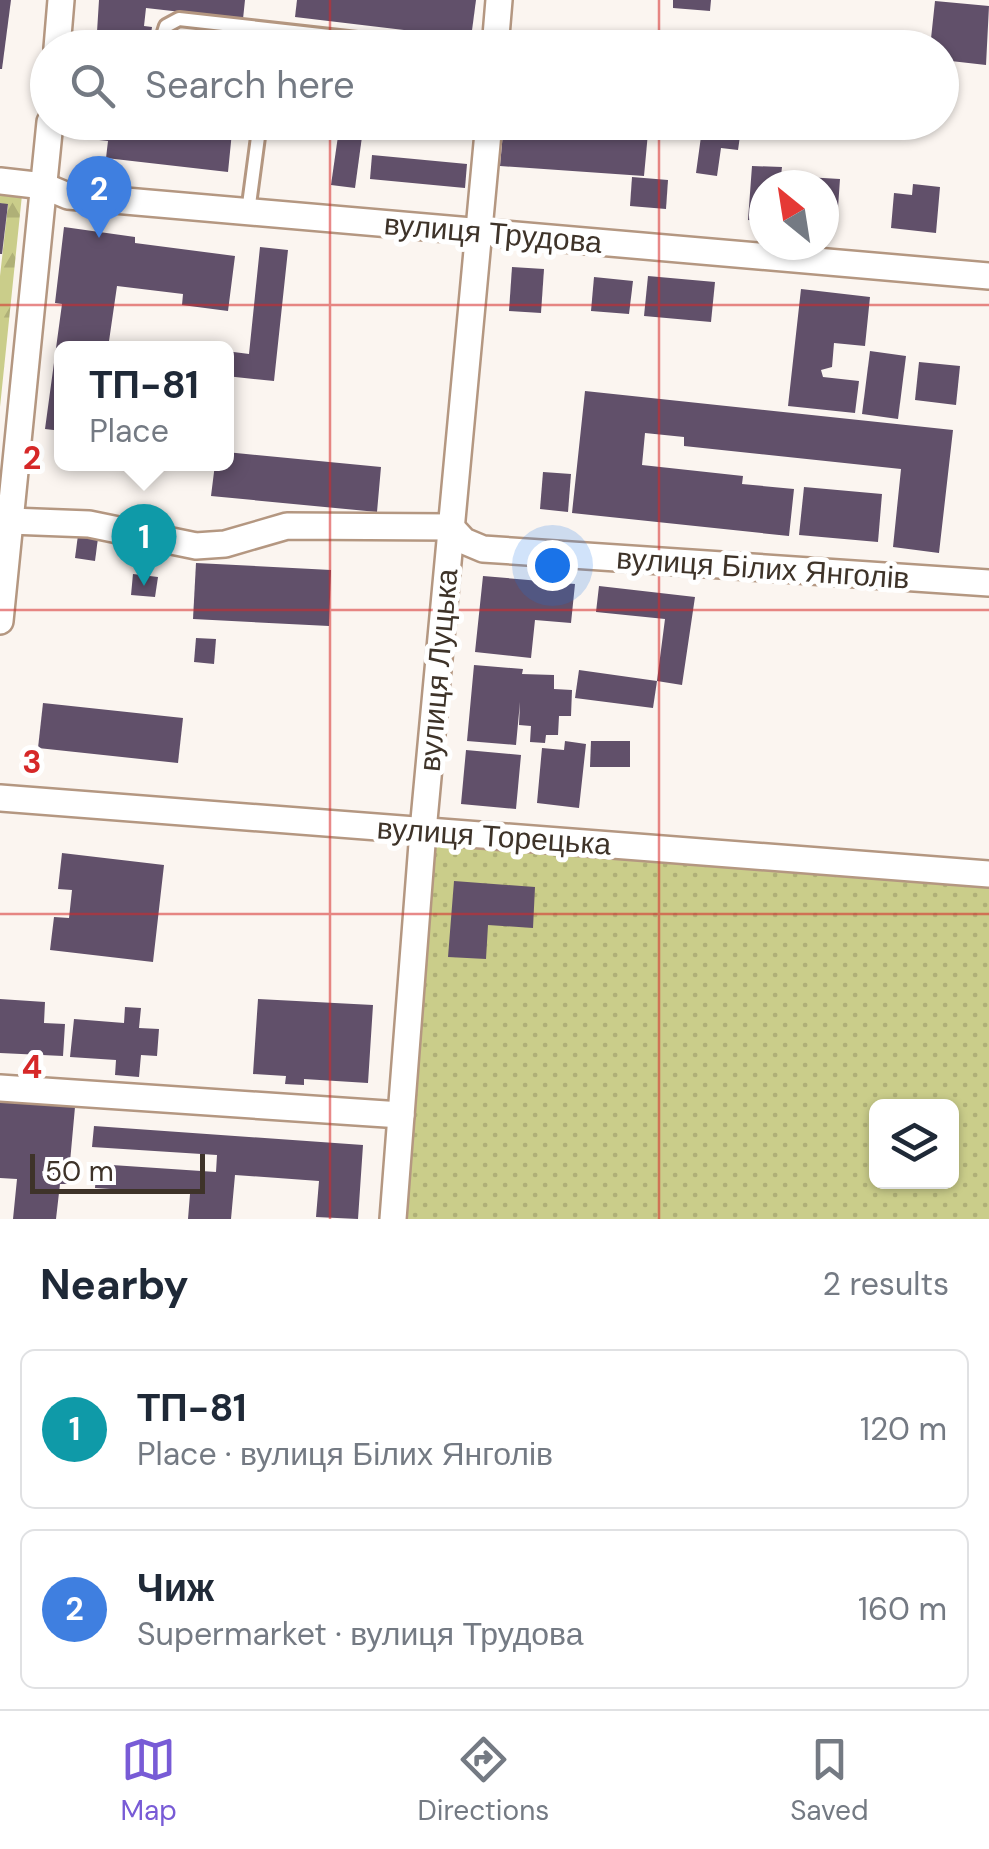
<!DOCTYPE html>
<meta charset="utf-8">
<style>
:root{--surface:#fff;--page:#f2f2f3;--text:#1f2937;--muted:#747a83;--line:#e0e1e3;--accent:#785bd6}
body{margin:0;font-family:"DM Sans",sans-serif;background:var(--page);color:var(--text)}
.controls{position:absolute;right:30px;bottom:30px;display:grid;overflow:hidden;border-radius:15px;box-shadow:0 2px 8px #0004}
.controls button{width:90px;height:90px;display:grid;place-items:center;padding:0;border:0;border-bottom:2px solid var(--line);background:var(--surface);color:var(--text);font:50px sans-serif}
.compass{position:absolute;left:749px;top:170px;width:90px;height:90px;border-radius:50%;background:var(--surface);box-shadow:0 2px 8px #0004;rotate:330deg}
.scale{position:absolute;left:30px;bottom:25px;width:175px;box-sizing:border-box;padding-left:10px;border:5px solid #3e3329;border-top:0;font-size:28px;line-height:35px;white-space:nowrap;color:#3e3329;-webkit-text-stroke:8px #fff;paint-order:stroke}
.you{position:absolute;left:552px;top:565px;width:35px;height:35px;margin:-25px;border:8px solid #fff;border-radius:50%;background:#1a73e8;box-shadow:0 0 0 15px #1a73e833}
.badge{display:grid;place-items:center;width:65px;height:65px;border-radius:50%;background:var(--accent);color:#fff;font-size:32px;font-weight:700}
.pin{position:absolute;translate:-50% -82px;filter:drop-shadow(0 2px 5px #0008)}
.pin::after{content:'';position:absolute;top:52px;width:35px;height:30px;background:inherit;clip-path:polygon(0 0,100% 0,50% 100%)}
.popup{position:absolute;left:54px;top:341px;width:180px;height:130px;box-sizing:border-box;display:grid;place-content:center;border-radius:15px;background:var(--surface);filter:drop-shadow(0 2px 8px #0005);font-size:32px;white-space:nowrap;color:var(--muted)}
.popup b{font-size:38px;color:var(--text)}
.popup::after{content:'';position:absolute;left:50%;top:100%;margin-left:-20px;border:20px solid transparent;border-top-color:var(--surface)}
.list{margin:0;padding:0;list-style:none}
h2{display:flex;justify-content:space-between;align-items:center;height:130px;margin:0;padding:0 40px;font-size:42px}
h2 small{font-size:32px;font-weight:400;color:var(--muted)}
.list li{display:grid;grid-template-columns:65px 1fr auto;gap:30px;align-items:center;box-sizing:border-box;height:160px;margin:0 20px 20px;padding:0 20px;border:2px solid var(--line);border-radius:15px}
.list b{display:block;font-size:38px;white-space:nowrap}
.list p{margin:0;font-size:32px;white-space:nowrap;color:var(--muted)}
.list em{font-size:32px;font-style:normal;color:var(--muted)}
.icon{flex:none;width:55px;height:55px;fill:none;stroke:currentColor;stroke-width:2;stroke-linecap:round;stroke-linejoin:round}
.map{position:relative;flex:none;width:989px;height:1219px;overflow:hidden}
.search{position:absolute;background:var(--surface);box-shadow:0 2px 8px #0004;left:30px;right:30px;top:30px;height:110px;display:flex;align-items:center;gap:25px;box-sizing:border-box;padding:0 35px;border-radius:55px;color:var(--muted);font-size:38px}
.sheet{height:490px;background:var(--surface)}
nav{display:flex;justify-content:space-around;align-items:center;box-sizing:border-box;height:140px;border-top:2px solid var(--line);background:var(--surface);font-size:28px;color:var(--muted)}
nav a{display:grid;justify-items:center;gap:5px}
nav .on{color:var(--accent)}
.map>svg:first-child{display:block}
</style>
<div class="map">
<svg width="989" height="1219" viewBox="0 0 989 1219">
<defs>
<pattern id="grass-dots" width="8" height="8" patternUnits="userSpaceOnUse" patternTransform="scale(2.5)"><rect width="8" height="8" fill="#cacd8a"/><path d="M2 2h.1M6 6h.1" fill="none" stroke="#afb077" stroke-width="1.8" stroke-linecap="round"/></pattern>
<pattern id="forest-firs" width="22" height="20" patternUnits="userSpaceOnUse" patternTransform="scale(2.5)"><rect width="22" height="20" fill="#cacd8a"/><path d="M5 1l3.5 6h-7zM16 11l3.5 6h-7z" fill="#afb077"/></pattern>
</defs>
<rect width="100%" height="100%" fill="#fbf5f0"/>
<path fill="url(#grass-dots)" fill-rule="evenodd" d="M444,842L989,884V1219H403L432,850ZM876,1106H952V1182H876Z"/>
<polygon fill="url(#forest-firs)" points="0,193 22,195 0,407 0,276 8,205 0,203"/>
<g fill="#61506a">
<polygon points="0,0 11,0 2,69 0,69"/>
<polygon points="99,0 245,0 243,19 146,8 144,26 152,27 149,48 96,48"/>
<polygon points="297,0 476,0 471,38 295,17"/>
<polygon points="673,0 711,0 710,11 673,8"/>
<polygon points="935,1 989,6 986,65 942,60 942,48 930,48"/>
<polygon points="92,122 233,122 228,172 106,158 108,141 90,139"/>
<polygon points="340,122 364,122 355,188 331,185"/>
<polygon points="504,122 649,122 644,176 500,166"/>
<polygon points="703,122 742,122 738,150 721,148 717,176 696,173"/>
<polygon points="372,155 467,164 465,188 370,179"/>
<polygon points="752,166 782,167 780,185 764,185 764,222 748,220"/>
<polygon points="632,177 668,180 666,209 630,206"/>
<polygon points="806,177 840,179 837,222 824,221 824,185 806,185"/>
<polygon points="913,184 940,187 936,233 891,228 894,193 912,195"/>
<polygon points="0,203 8,204 2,254 0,254"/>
<polygon points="64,227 135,237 135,243 235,256 228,311 182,305 183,294 117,286 108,348 62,348 62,431 45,429 62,304 55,303"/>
<polygon points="260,247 288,250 274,381 226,376 226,351 249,354"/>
<polygon points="512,267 544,269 541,313 509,311"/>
<polygon points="648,276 715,282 711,322 644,316"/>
<polygon points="594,277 633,281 629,314 591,311"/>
<polygon points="801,289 870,297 865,346 834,343 832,367 821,370 823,377 859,381 855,413 788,406"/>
<polygon points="870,351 906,356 898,419 862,414"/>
<polygon points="919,362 960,366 956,405 915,400"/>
<polygon points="585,391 953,430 939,553 893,547 901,469 684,446 684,437 645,433 642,465 743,476 742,484 794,489 789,536 572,513"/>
<polygon points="226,452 381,467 377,512 211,496 215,464 226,464"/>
<polygon points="543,472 571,474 568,512 540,509"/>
<polygon points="804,487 882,494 878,542 799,535"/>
<polygon points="78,535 98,538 95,561 75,558"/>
<polygon points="196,563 331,570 329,626 193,619"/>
<polygon points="133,574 158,577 155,597 131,595"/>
<polygon points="483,576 575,584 571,623 535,620 531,658 475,652"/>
<polygon points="599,586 695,597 682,685 657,681 665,619 596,612"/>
<polygon points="196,638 216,639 214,664 194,662"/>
<polygon points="474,665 523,669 522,674 554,675 554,689 572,690 571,716 559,716 558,735 546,735 545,743 530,742 531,726 519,725 520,702 516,745 467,741"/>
<polygon points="579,670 657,681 653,708 575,698"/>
<polygon points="43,703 183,718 178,763 38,748"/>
<polygon points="565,741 586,744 579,808 537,803 542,748 564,750"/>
<polygon points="591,741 630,741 630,767 590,767"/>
<polygon points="466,750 521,755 516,809 461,804"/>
<polygon points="62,853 164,865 153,962 50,950 54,917 69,918 72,890 58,889"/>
<polygon points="454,881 535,887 533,928 488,925 486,959 448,957"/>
<polygon points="0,999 45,1002 44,1023 65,1024 63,1056 0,1053"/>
<polygon points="258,999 373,1005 368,1083 304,1079 304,1085 285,1084 286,1076 253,1074"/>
<polygon points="125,1007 141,1008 139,1028 159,1029 157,1056 141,1055 139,1077 115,1075 116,1060 70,1057 74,1019 124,1023"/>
<polygon points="0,1100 75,1107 68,1184 60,1184 56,1219 13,1219 17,1179 0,1178"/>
<polygon points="94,1126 363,1145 358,1219 316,1217 319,1181 235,1175 231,1219 188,1219 190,1194 95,1188 97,1164 216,1172 217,1155 92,1147"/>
</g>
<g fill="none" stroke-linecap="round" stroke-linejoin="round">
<g stroke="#b49781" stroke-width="18">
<g id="lane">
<polyline points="159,48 166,26 179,19 437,48"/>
<polyline points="248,212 260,122"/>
</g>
</g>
<g stroke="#b49781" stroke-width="30">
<g id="street">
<polyline points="57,48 61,0"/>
<polyline points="495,48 499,0"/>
<polyline points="0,181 44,186 68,196 989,276"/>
<polyline points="10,521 89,524 196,546 225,544 287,526 451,527 464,541 483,549 989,583"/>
<polyline points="0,621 50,122"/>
<polyline points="0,798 989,874"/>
<polyline points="0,1088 401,1115"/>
<polyline points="393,1219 423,831 489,122"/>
</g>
</g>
<use href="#lane" stroke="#fff" stroke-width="12"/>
<use href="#street" stroke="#fff" stroke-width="25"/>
</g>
<path fill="none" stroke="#d62828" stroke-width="2.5" stroke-opacity="0.55" d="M330,0V48M659,0V48M330,122V1219M659,122V1219M0,305H989M0,610H989M0,914H989"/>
<g text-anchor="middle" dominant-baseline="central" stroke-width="10" stroke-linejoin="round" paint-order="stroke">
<g font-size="30" fill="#3e3329" stroke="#fff">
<text transform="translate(493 233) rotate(5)">вулиця Трудова</text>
<text transform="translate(763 568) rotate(4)">вулиця Білих Янголів</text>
<text transform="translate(438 670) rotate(-85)">вулиця Луцька</text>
<text transform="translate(494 836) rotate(4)">вулиця Торецька</text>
</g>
</g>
<g font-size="32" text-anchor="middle" font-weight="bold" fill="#d62828" stroke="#fff" stroke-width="10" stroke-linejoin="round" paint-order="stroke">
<text x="32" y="469">2</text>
<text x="32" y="773">3</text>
<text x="32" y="1078">4</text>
</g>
</svg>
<div class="controls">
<button><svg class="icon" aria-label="layers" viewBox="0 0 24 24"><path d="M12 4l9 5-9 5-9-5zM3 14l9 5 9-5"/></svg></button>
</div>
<svg class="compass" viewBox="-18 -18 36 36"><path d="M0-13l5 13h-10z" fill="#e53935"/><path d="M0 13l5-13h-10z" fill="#747a83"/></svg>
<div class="scale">50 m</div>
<div class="you"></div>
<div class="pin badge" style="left:144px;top:586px;background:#0f9aa8">1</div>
<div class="popup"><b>ТП-81</b>Place</div>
<div class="pin badge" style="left:99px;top:238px;background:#3f7fe0">2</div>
<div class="search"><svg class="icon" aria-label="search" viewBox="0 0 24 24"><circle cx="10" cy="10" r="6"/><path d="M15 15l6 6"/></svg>Search here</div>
</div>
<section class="sheet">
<h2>Nearby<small>2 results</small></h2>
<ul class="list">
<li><span class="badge" style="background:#0f9aa8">1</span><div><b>ТП-81</b><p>Place · вулиця Білих Янголів</p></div><em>120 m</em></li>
<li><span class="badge" style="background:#3f7fe0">2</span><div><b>Чиж</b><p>Supermarket · вулиця Трудова</p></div><em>160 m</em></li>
</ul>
</section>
<nav>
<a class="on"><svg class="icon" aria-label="map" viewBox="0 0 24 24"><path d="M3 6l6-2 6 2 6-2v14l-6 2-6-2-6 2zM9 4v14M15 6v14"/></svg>Map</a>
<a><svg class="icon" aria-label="directions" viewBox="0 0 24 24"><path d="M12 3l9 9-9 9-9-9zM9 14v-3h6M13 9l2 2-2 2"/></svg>Directions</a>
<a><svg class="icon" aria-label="saved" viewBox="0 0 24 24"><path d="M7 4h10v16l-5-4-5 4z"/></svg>Saved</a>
</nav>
